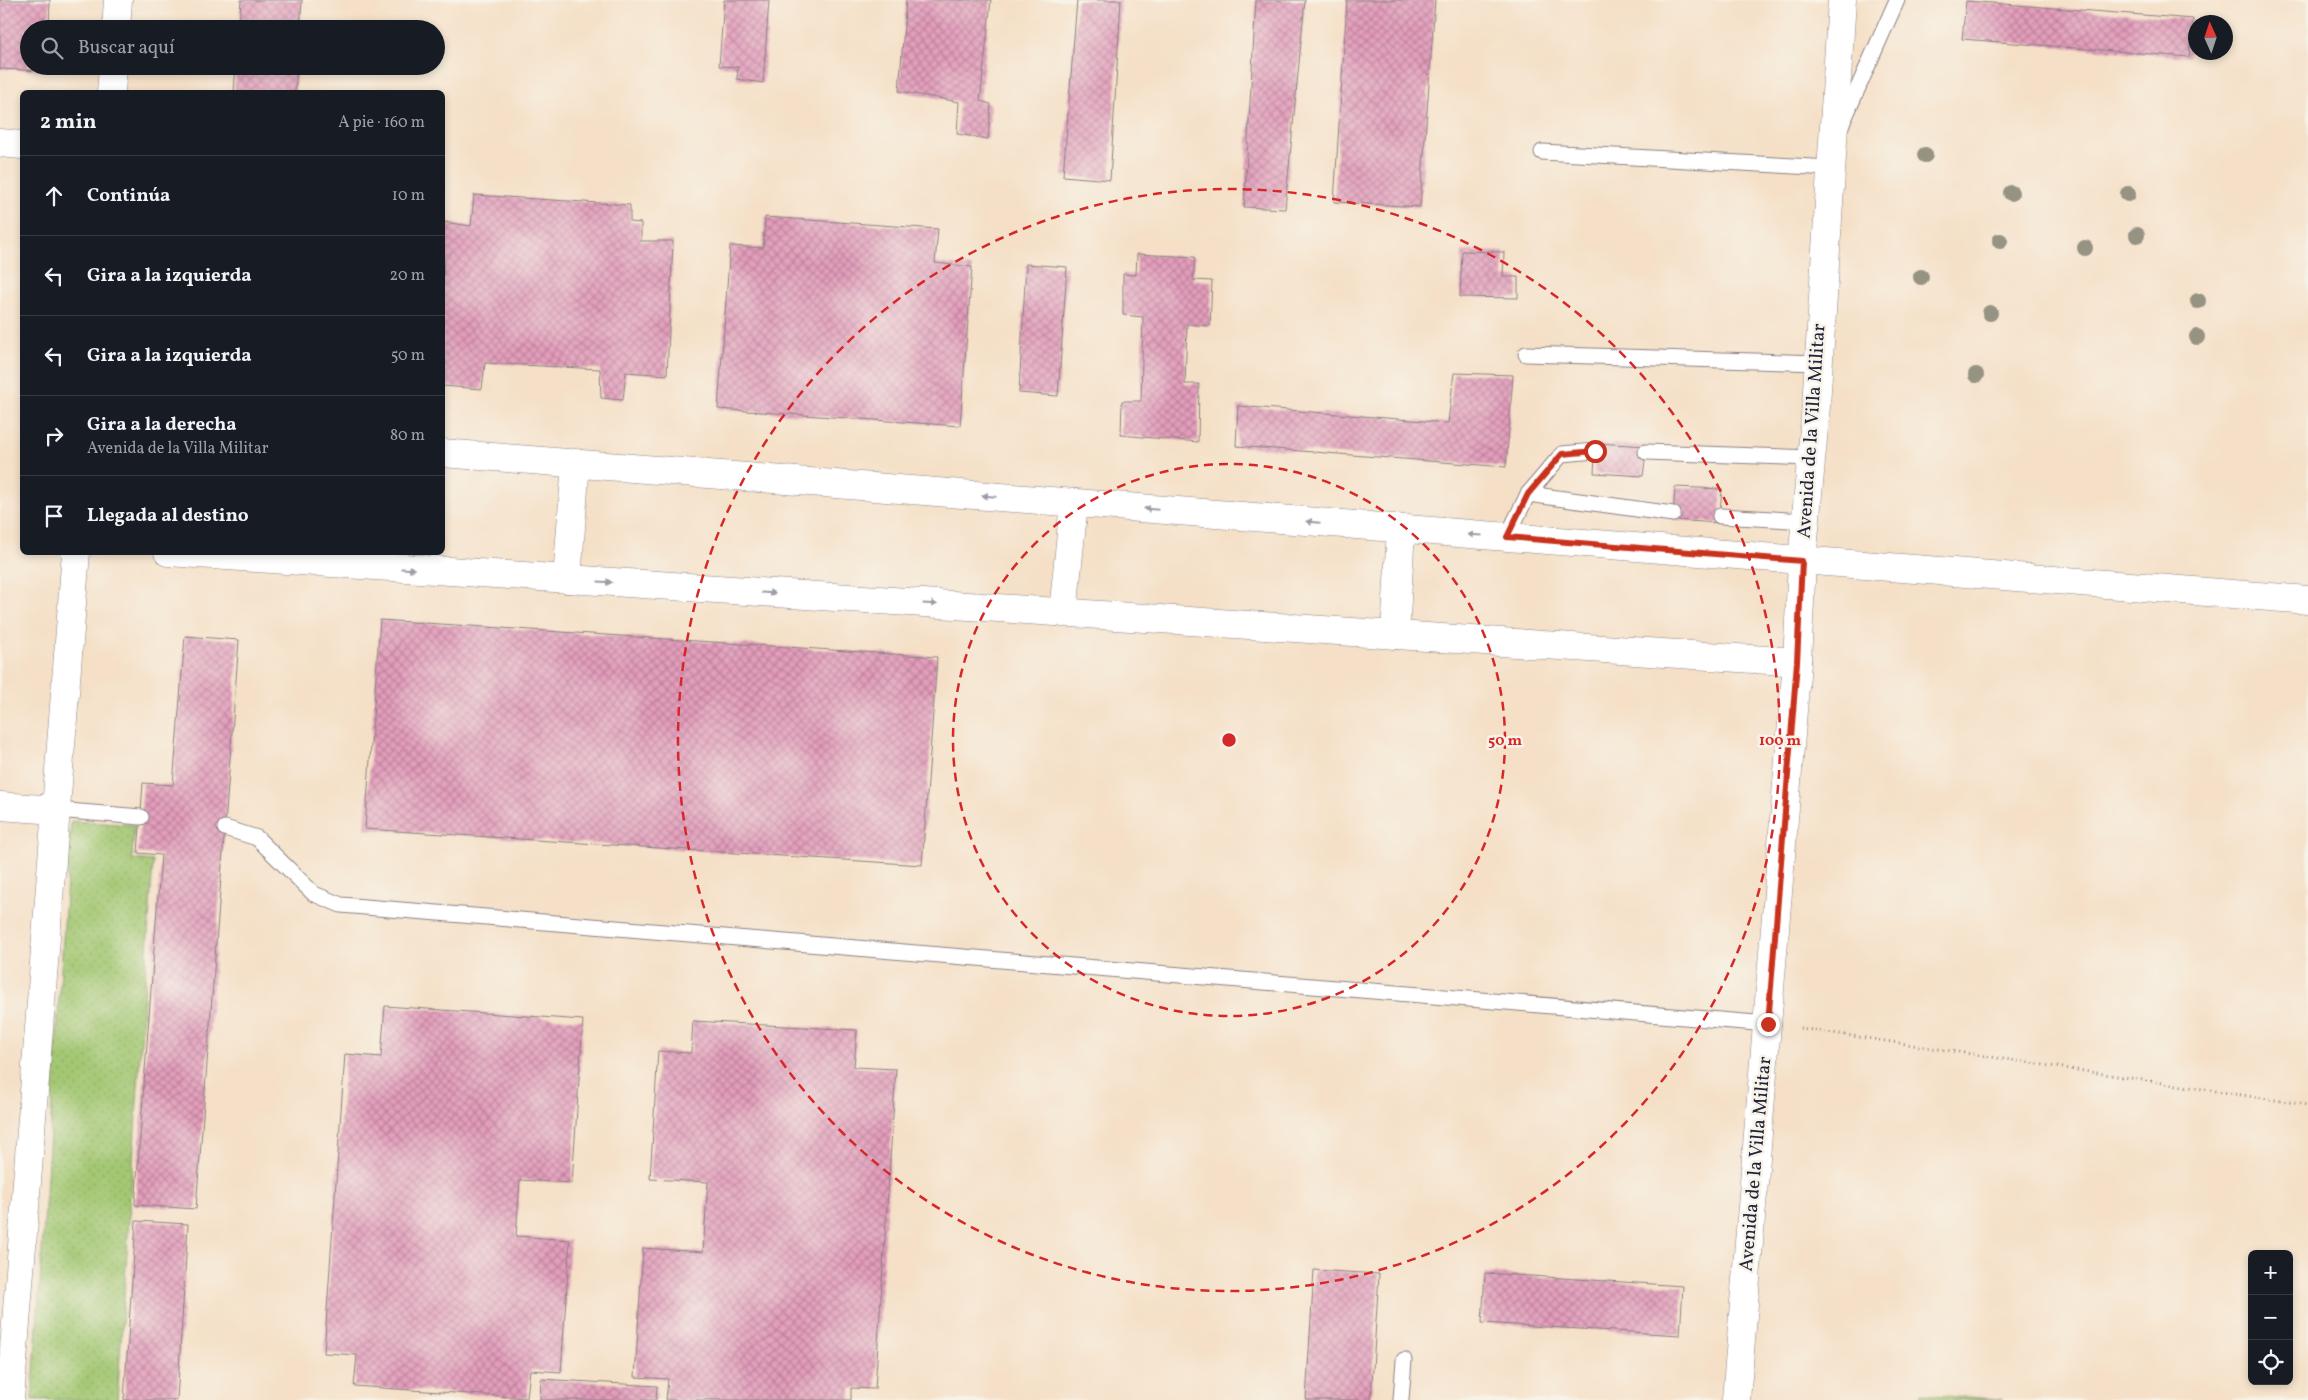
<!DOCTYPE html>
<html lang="es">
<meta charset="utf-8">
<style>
:root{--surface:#171b24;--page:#20242c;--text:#f1f3f6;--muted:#9ea1a6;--line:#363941}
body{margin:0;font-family:Vollkorn,serif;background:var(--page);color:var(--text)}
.controls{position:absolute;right:15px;bottom:15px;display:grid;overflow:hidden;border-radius:8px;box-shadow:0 2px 8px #0003}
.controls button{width:45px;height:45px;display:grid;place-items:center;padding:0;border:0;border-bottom:1px solid var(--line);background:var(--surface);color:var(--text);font:25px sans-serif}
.compass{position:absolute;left:2188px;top:15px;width:45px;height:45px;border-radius:50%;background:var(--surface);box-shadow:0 2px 8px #0003;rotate:357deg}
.stop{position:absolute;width:15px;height:15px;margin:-11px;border:4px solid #c8321e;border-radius:50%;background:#fff}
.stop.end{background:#c8321e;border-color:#fff;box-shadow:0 1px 5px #0008}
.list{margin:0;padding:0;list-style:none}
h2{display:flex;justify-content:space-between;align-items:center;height:65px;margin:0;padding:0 20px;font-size:21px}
h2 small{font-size:16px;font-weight:400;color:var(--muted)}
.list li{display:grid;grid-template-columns:32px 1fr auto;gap:15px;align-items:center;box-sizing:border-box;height:80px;padding:0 20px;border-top:1px solid var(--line)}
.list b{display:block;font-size:19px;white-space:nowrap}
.list p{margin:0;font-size:16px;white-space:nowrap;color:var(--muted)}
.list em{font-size:16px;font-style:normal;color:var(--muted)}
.icon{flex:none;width:28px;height:28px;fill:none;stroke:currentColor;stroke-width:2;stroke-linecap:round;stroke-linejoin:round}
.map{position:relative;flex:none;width:2308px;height:1400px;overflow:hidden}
.search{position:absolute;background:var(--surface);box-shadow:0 2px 8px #0003;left:20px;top:20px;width:425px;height:55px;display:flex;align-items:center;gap:12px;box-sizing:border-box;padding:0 18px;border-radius:28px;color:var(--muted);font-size:19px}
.panel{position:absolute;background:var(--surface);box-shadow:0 2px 8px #0003;left:20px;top:90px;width:425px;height:465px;border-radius:8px}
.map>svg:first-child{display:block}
</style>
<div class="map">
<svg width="2308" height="1400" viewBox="0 0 2308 1400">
<defs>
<pattern id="grass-dots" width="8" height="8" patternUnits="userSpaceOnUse" patternTransform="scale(1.25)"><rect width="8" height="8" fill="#a3c772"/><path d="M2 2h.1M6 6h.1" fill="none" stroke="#8cab64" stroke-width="1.8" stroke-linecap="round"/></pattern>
<pattern id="building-cross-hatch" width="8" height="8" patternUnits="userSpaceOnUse" patternTransform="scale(1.25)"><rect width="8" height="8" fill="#e49ebc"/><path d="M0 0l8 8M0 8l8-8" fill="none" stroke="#b8809a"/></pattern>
</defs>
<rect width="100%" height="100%" fill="#f7f3e8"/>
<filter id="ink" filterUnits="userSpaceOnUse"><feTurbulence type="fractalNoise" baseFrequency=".02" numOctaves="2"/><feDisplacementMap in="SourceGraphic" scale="10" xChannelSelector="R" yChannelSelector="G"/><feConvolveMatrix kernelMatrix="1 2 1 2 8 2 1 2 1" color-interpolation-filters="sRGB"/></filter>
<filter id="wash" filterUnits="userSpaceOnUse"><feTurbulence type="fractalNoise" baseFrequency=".0096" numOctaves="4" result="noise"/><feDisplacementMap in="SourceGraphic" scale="20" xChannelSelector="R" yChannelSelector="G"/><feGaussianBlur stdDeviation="1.12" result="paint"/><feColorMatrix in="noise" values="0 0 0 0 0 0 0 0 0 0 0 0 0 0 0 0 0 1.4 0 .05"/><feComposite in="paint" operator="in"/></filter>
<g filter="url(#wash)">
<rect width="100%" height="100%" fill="#f5e0c7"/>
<polygon fill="url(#grass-dots)" stroke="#627456" points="71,821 134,825 132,859 153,861 117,1400 32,1400"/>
<polygon fill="#a3c772" stroke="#627456" points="1922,1393 2002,1400 1921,1400"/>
<g id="blocks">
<g fill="url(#building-cross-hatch)">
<polygon points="0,0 50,0 49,29 29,29 29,66 46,66 46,71 0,69"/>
<polygon points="241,0 302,0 300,29 239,29"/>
<polygon points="724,0 769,0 763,83 737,79 738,67 719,66"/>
<polygon points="906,0 991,0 980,101 991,104 988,139 957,134 959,102 899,91"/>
<polygon points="1077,0 1121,0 1110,180 1063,176"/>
<polygon points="1256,0 1305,0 1285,209 1244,207"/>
<polygon points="1347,0 1435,0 1420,207 1334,202"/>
<polygon points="1966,1 2193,19 2189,57 1962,39"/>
<polygon points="236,66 297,66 295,92 234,92"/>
<polygon points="474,195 630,205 630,222 641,223 641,241 673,241 667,375 626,372 623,400 601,398 600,369 485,363 482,389 442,386 444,222 471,226"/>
<polygon points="765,217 938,229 935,263 972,267 960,426 718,409 730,246 763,248"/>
<polygon points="1462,251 1504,252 1503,277 1518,277 1518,298 1460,297"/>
<polygon points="1137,254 1195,257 1193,280 1212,281 1210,326 1187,324 1185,384 1199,384 1198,442 1121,435 1122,401 1141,401 1143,317 1123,315 1123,274 1136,275"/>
<polygon points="1026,264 1067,267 1058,396 1019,393"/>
<polygon points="1454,373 1513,375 1506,467 1236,446 1238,406 1448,423"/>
<polygon points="1596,443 1647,446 1643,476 1594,473"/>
<polygon points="1675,487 1722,489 1719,523 1673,520"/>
<polygon points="380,620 937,657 922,865 365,829"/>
<polygon points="185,636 239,640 196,1209 135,1205 161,855 138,853 143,783 173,785"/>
<polygon points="385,1006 583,1020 572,1183 520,1180 516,1236 570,1240 561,1372 530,1370 527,1398 354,1386 357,1355 324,1353 345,1054 381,1057"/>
<polygon points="693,1021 857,1030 854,1067 896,1069 875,1389 851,1388 851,1400 666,1400 668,1379 635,1377 643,1248 703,1252 708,1182 650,1179 658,1051 691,1053"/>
<polygon points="136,1221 188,1224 177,1400 124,1400"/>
<polygon points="1314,1270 1379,1274 1371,1400 1306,1400"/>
<polygon points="1485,1273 1683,1286 1680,1335 1482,1323"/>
<polygon points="541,1379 657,1386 656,1400 540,1400"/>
</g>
</g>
</g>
<g filter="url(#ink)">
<use href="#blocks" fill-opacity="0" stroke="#8c8181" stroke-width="1"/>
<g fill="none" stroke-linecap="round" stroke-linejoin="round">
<g stroke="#8c8181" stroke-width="17">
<g id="service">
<polyline points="1841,126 1897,0"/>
<polyline points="1542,152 1830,168"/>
<polyline points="1526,354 1818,363"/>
<polyline points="1646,452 1811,458"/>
<polyline points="1528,494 1673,514"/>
<polyline points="1720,516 1806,521"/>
<polyline points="1507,537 1528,494 1562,454 1595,451"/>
<polyline points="56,810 141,817"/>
<polyline points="225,828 257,838 314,894 341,905 1768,1024"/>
<polyline points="1401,1400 1404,1360"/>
</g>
</g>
<g stroke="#8c8181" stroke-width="29">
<g id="minor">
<polyline points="116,29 118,0"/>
<polyline points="111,92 113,66"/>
<polyline points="0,143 22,145"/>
<polyline points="442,453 2308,600"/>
<polyline points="168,552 1797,662"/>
<polyline points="567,579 576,463"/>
<polyline points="1063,613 1074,503"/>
<polyline points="1395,635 1401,529"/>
<polyline points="0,806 56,810"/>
<polyline points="10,1400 76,552"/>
<polyline points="1736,1400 1797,662 1802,561 1816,406 1842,0"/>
</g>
</g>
<polyline stroke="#8c8181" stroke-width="3" stroke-dasharray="1 4" stroke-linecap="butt" points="1800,1028 2308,1105"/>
<use href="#service" stroke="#fff" stroke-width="15"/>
<use href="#minor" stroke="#fff" stroke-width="28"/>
</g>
<g fill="#969383">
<circle cx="1925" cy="155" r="8"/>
<circle cx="2011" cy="193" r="8"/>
<circle cx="2128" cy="194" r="8"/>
<circle cx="2137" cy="235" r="8"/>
<circle cx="2000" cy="241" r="8"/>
<circle cx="2085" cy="248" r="8"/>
<circle cx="1921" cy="277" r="8"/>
<circle cx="2198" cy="301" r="8"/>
<circle cx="1990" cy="313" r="8"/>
<circle cx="2197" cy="337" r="8"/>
<circle cx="1976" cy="375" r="8"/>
</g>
<defs><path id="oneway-solid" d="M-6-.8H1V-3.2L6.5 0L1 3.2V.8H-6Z" transform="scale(1.25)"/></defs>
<g fill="#9c9ca7">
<use href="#oneway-solid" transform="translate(989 496) rotate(-175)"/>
<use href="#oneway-solid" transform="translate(1151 509) rotate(-175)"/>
<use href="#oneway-solid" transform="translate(1313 522) rotate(-175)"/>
<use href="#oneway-solid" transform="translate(1475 535) rotate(-176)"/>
<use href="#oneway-solid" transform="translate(408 569) rotate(4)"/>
<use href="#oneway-solid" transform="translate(605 582) rotate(4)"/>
<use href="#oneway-solid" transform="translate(768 593) rotate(4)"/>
<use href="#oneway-solid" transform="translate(930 604) rotate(4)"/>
</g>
</g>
<g fill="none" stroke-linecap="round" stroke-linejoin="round" filter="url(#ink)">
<polyline stroke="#c8321e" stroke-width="6" points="1595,451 1562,454 1528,494 1507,537 1802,561 1797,662 1768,1024"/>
</g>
<g fill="none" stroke="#d62828" stroke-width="2.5" stroke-dasharray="9 6">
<circle cx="1229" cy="740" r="276"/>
<circle cx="1229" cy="740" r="551"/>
</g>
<g text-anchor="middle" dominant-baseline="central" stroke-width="5" stroke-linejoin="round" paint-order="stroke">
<g font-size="19" fill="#22223b" stroke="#f7f3e8">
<text transform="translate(1812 431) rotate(-86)">Avenida de la Villa Militar</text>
<text transform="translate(1756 1164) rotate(-85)">Avenida de la Villa Militar</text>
</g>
</g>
<circle cx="1229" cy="740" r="8" fill="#d62828" stroke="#f7f3e8" stroke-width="2.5"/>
<g font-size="15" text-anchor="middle" font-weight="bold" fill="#d62828" stroke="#f7f3e8" stroke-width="5" stroke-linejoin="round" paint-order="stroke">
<text x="1505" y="745">50 m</text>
<text x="1780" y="745">100 m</text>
</g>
</svg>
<div class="controls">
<button>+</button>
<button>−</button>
<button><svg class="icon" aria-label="locate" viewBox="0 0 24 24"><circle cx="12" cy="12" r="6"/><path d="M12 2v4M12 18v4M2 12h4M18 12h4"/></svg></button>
</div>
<svg class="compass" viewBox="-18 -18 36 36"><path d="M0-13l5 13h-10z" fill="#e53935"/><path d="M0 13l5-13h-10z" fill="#9ea1a6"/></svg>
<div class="stop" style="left:1595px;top:451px"></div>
<div class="stop end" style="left:1768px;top:1024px"></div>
<div class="search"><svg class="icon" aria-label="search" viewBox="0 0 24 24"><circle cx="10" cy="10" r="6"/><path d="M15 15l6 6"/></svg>Buscar aquí</div>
<section class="panel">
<h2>2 min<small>A pie · 160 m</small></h2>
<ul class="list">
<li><svg class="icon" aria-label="ahead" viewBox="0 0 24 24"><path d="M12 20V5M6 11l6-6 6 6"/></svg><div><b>Continúa</b></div><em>10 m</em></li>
<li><svg class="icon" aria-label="left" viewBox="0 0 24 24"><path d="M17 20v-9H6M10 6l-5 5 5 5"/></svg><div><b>Gira a la izquierda</b></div><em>20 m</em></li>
<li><svg class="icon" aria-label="left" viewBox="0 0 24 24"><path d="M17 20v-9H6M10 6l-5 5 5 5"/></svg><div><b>Gira a la izquierda</b></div><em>50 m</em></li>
<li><svg class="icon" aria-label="right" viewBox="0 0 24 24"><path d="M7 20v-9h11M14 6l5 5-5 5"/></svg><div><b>Gira a la derecha</b><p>Avenida de la Villa Militar</p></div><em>80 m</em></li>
<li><svg class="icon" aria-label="arrive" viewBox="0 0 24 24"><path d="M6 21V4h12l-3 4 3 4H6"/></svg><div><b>Llegada al destino</b></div></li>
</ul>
</section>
</div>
